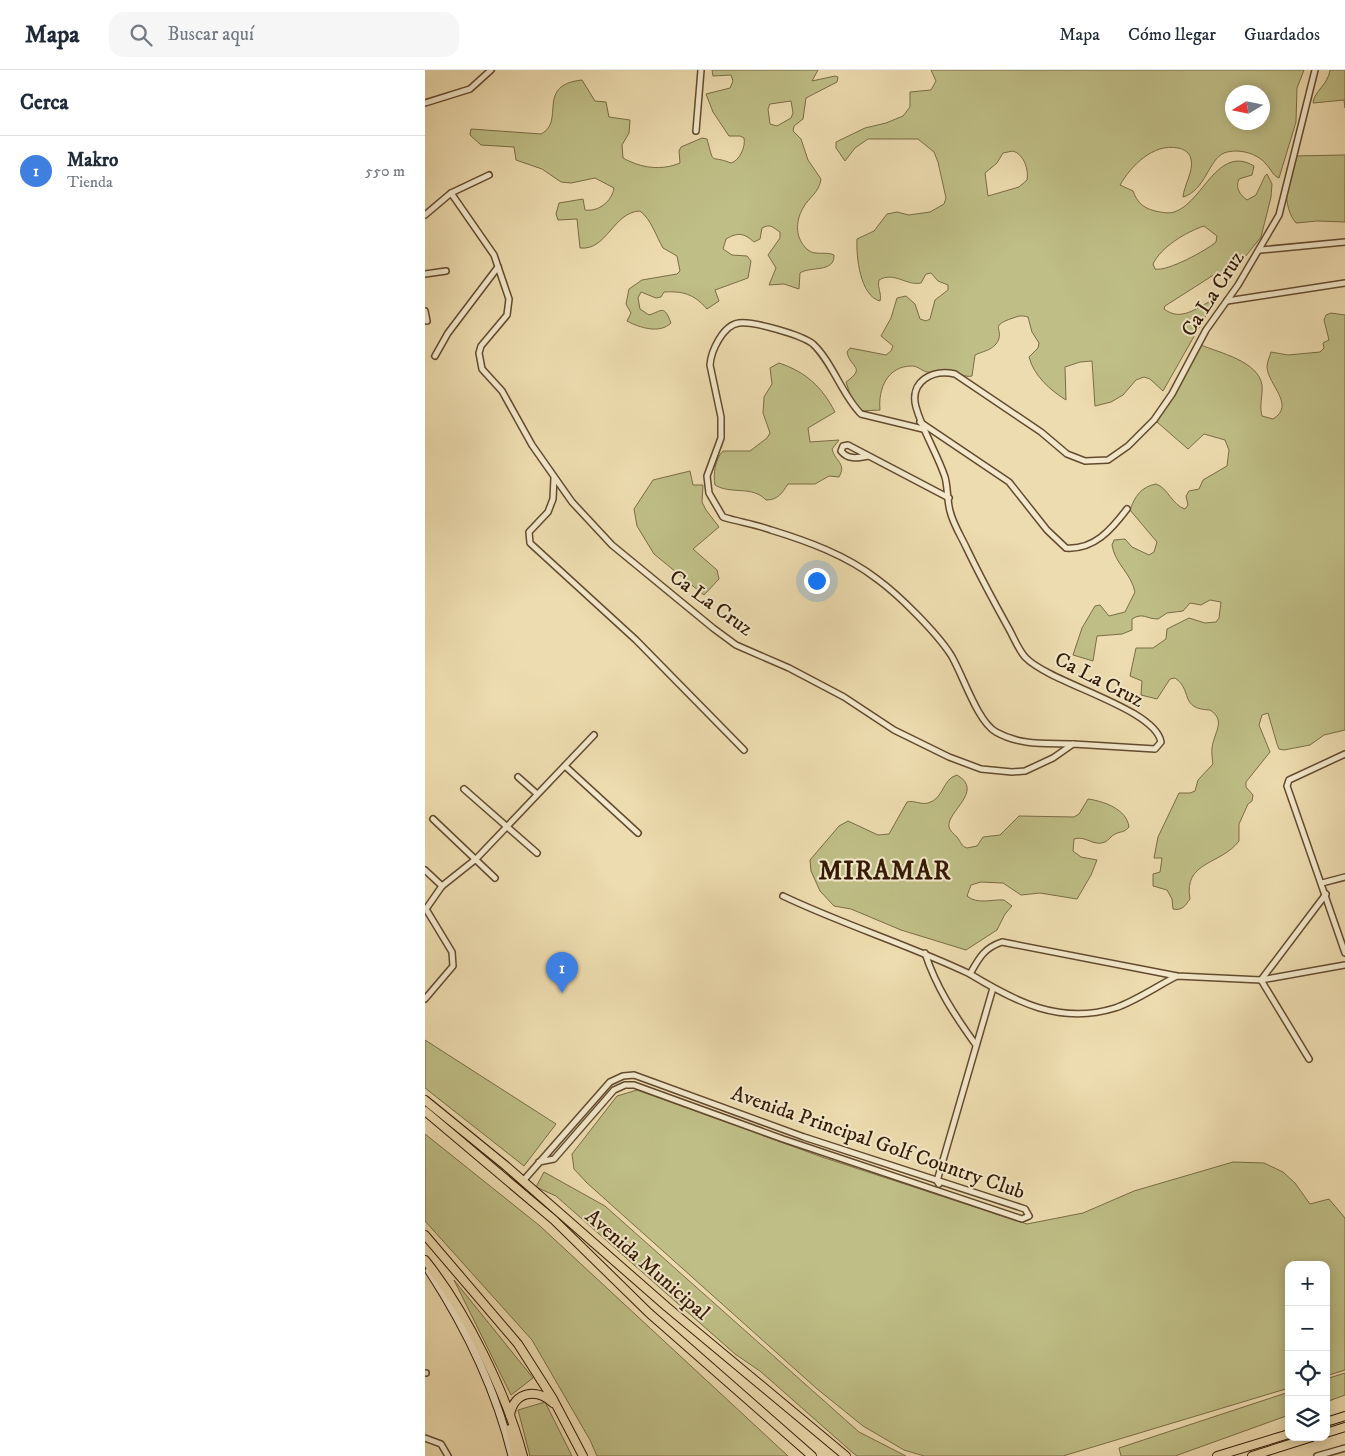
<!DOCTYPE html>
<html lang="es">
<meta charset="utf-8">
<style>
:root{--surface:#fff;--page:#f6f6f7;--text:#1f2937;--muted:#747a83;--line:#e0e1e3;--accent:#0b8043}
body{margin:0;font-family:"IM FELL DW Pica",serif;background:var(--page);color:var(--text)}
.controls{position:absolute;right:15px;bottom:15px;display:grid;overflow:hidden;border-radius:10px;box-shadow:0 2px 12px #0003}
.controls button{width:45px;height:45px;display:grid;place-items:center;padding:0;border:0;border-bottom:1px solid var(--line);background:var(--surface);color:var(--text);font:25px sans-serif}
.compass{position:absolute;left:800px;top:15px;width:45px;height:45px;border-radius:50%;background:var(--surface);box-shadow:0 2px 12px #0003;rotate:260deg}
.you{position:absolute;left:391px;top:510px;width:18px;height:18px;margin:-12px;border:4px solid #fff;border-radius:50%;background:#1a73e8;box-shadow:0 0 0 8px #1a73e833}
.badge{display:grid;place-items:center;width:32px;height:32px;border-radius:50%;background:var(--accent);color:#fff;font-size:16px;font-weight:700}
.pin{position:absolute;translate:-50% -41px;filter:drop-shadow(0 1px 2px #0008)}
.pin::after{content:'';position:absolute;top:26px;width:18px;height:15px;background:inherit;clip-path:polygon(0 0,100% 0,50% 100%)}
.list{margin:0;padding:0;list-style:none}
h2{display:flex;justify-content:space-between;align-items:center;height:65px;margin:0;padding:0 20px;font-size:21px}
h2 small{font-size:16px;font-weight:400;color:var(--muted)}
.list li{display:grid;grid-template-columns:32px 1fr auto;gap:15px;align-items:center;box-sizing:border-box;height:70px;padding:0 20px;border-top:1px solid var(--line)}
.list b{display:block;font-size:19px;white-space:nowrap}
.list p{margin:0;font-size:16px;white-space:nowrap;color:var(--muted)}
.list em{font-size:16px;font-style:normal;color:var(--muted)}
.icon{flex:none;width:28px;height:28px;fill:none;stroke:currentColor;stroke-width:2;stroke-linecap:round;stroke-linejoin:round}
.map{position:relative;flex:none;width:920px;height:1386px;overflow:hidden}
header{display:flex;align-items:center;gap:30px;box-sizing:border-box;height:70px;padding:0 25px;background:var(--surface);border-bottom:1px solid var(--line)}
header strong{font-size:24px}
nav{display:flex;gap:28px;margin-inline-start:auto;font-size:18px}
.search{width:350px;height:45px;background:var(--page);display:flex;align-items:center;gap:12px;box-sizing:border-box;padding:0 18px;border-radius:15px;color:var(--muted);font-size:19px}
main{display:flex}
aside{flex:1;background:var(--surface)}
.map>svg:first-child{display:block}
</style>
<header>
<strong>Mapa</strong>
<div class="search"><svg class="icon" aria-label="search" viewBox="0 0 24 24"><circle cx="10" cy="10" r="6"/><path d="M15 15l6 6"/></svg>Buscar aquí</div>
<nav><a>Mapa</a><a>Cómo llegar</a><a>Guardados</a></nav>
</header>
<main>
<aside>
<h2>Cerca<small></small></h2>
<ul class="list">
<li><span class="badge" style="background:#3f7fe0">1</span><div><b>Makro</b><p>Tienda</p></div><em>550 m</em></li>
</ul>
</aside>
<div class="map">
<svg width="920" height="1386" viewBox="0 0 920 1386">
<rect width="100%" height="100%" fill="#eddcaf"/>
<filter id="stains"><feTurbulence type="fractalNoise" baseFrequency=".004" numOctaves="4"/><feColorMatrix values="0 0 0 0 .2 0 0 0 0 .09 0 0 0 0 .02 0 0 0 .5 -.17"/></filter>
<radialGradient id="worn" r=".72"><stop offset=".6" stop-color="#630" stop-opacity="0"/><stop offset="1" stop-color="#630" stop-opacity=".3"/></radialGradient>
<g fill="#bfbe86" stroke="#7a6c45" fill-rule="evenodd">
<path d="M287,0H393L387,11L410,6L413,7L412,12L381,28L378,49L369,56L368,61L376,69L383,90L396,109C394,123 384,127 378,138C370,152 370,169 383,180C390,186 401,181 409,185C410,203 385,196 375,203L374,219L359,214L344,215L351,198L343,185L355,168V162C348,158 346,153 337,158L335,169L329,172C319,163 313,162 301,169L298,179L307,185L322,186L326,191L323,208L290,220L294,231L282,239C269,224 258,221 239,222L236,227L231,228L216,222L213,228L215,239L224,245C237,241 239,234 246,253C235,264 215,258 202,251L206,243L201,234L204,219L217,210L252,204L255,201L252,186L238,178C231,166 226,149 215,141C188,142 182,181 155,178L152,149L133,150L131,144L134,133L158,129L160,140C174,142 187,131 189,118L170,108L146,113L136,112L117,99L91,90L89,77L56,75L45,65L46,59L116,64C141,51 110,15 157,10L170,31L181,32L184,47L205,50L204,63L197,75L198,88C216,98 236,101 255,93L254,81L256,77L277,68L282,69C290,97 283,84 306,93C314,91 321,77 319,68L315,66H304L288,42L281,24L305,18L308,11L306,5L288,6ZM366,31L368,43L366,48L352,56L345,54L343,39L345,34Z"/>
<path d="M506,0H879L872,18L871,52L854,108C848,106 846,99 841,94C832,83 813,78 799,83C784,89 780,121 758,127C759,115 769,101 766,89C765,83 759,79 753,78C728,73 706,96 695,115L708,121C712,132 718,138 730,141C735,142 744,144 749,142C778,133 792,74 829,96L827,105L814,109C810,118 815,125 822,130L831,125L840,106L842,104L847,114L846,127L836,167L805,206L794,203L787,206L740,236L739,239C756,252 771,238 786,231L788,233L738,321L725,309L719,307L711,310L698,325L686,332L670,336L667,291L655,292L640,297L641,330C625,320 609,306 604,287L613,278L614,273L607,262L603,247C596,245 594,246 588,248C561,257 582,259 571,274C565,281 558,281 550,285L547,306C540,308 532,302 525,300C517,298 510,303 502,302C497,301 493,296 487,296C462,296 453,319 455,340L435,341L426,327L421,312C442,297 425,298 422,282L425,278L461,285L466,281L468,276L456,266L466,248L472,228L481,226L490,234L495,249L501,251L505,249L510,230L523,220V215L513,211L506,203L501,204L496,213C481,216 469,201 454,210C452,218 457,223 455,231C435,226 431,186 432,169L449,161L462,144L472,142L484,145L505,142L519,134L521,128L513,92L509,82L493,69H443L430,78L420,91L411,78V72L440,58L461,53L478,46L485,37V22L506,20L511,11ZM808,22H838V52H808ZM588,81C599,84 604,100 602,110L594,117L563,126L560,103L572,93L578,83ZM779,156L792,166L791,172C782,180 742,202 730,199L728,194C736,177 761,162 779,156Z"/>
<path d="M905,0H920V38L919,30L888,33C889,21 903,15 905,0Z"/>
<path d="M920,85V152L892,151L871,153C857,137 860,105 868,86Z"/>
<path d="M906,243L920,245V660L899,665L885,675L859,680L854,679L852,674L843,643L837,645L834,655L845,682L821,712V717L828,725L827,731L823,734L814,754V771C796,795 758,791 765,829C760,836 757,841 748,839L747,829L742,820L728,816V804L735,802L737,788H729L733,767L754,723H765L770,721L773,710L788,694C787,688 786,679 788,673C791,660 800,650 785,640C754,639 768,620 750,608L745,609L732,629L716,625L717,611L705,606L711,578H728L741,569L742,559L764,548L780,553L791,552L794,548L796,532L785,530L776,535L765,533L758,541L742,543L733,549C721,549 718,542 707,549V560L697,564L672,566L668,591L648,585L657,558L670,536L675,535L684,546L700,542L710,522C706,503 690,494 687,475L689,470L700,469L707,477L724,485L729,482L732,472L705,440C710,426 716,417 731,414C743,418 747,435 760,439L763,435L761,426L764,421L774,419L778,410L802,396L804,380L800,370L779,364L763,379L732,352L776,275C795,283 833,291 837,315C838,326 834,335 837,346L848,349C871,335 843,315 842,297C842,292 845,286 846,282L863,285L895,282L899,278L898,273L904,270L899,250L901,245Z"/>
<path d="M354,293C381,302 397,317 410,342L383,358L385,372L414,370L407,379C410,392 422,393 414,407L404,406L390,414H363C357,423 353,430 341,430C327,415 306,425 290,415C288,404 290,389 298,381H325L342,368L345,363L338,343L339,327L347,314L345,298Z"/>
<polygon points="265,401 268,415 278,415 277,432 281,440 294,457 268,479 292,500 294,509 279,525 229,484 212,456 209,439 228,410"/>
<path d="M532,705C560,721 521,742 524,757C525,761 529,764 532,767C536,772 536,776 542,778L552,776L558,767L575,765L594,746L649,747L654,744L663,729C678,731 702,739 704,757C699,763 696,761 690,764C686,766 684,770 680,772C668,777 661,765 649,769L648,781L656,787L672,790L666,805L652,829L615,823L596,825L578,813L556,812L546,815L542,826C553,835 567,829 579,830L587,836L580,844L572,860L541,880L476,860L426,839L409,836L395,821L386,801L385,790L414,756L423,751L453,765L464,764L482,732C489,730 496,735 503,733C519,729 517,709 532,705Z"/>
<polygon points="0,970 131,1054 99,1096 0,1018"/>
<polygon points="212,1020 397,1087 602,1154 658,1143 709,1121 808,1092 839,1093 858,1102 870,1113 885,1134 904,1129 920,1148 920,1300 901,1306 901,1195 864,1195 864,1318 638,1386 499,1386 479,1380 438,1356 391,1318 162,1113 149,1099 147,1084 192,1026"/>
<polygon points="0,1064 115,1156 363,1386 172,1386 165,1370 107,1270 0,1151"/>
<polygon points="119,1102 180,1136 434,1362 481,1386 432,1386 428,1383 335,1301 310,1284 131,1126 111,1117"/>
<polygon points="29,1210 108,1308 86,1325"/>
<polygon points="920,1303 920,1325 901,1332 901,1309"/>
<polygon points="864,1322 864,1345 750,1386 696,1386 694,1378"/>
<polygon points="120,1332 147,1386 105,1386 93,1340"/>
</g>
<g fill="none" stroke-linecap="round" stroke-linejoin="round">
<g stroke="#634a2f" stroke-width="8">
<g id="minor">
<polyline points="0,33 45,19 66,0"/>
<polyline points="271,61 276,0"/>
<path d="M26,123L69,185L84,229L82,245L56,276L54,283L57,299L77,321L107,375L147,432L187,475L288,558L311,575L364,598L419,627L469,660L524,687L556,699L587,702L600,701L628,688L648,674L730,679L736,672C730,638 627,614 601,588C594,581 589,568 584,559C569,532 555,506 542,479C536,466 528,454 525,441C522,430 523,418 520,407C512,383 498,362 491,337C484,311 508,299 530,304L616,362L642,384L660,391L683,390L703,376L729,350L747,324L781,260L813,215L854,145L890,0"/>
<polyline points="0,145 26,123 64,105"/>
<polyline points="836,180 920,172"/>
<polyline points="0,204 21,201"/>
<polyline points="802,231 920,213"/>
<polyline points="0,241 2,251"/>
<polyline points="10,286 23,263 73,197"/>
<path d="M495,352L584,412L622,460L641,478C669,480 686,460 702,439"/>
<path d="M498,359L436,344C417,325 408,293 388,274C377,265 328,251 314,253C298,255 286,281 285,295L296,347V368L282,406L284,423L298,447C314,452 330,454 346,460C382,471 421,485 452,509C474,525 511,562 526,585C538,605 552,651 571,662C596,676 620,673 648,674"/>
<path d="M443,386C432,388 423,390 416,381L418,376L423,375L524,428"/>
<polyline points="129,408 128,429 123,442 104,462 105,473 211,570 319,680"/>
<polyline points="920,684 864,710 862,716 920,883"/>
<polyline points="140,696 213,763"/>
<polyline points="93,707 111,723"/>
<polyline points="39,719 112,783"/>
<polyline points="8,749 70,808"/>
<polyline points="0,800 17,816 51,789 169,665"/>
<polyline points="897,813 920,807"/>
<path d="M358,826C419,855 484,875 545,904"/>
<path d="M500,883C511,917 530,946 551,975"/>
<path d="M752,906C732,916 711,931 690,938C635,955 591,932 545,904C554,888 559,878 577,872L752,906L836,910L920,895"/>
<polyline points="0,929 28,896 27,882 1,839 17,816"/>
<polyline points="884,989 836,910 901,824"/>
<polyline points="98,1111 185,1012 198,1006 209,1005 379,1067 600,1139 604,1146 597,1149 358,1069 209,1015 200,1015 189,1020 129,1089 114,1092"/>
<polyline points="514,1114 512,1111 568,918"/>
<polyline points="0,1303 1,1303"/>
<polyline points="0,1368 16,1374 23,1386"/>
<polyline points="892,1386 920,1378"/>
</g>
</g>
<g stroke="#351a04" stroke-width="9">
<path id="secondary" d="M4,1201C41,1258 71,1320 87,1386"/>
</g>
<g stroke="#351a04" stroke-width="10">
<g id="trunk">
<polyline points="0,1030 81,1096 242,1237 421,1386"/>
<polyline points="0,1041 129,1150 224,1243 387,1386"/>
<polyline points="0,1165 93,1274 128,1329 158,1386"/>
<path d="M0,1190C41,1241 81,1322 98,1386"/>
<path d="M85,1345C89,1321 112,1318 128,1333"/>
<polyline points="901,1352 920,1346"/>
<polyline points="85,1359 91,1386"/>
<polyline points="901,1363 920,1357"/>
<polyline points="792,1386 864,1364"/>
<polyline points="827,1386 887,1367"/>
</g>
</g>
<use href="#minor" stroke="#f3e8cb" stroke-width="5"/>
<use href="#secondary" stroke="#f3e8cb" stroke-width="7"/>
<use href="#trunk" stroke="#eddcaf" stroke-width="8"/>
</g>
<g text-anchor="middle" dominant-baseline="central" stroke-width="4" stroke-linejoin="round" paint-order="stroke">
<g font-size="21" fill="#351a04" stroke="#f3e8cb">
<text transform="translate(788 224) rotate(-57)">Ca La Cruz</text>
<text transform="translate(286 533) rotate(36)">Ca La Cruz</text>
<text transform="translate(674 610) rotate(27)">Ca La Cruz</text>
<text transform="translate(453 1073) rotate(19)">Avenida Principal Golf Country Club</text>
<text transform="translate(222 1195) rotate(41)">Avenida Municipal</text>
</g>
<g font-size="26" font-weight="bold" letter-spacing="1" fill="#351a04" stroke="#f3e8cb">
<text x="460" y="801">MIRAMAR</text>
</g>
</g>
<rect width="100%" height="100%" filter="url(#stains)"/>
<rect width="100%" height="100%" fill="url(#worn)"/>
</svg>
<div class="controls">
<button>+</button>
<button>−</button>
<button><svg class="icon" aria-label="locate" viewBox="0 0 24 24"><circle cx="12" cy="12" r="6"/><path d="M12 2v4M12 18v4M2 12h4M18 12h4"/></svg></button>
<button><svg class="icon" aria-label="layers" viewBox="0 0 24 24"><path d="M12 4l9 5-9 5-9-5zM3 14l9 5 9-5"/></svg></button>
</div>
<svg class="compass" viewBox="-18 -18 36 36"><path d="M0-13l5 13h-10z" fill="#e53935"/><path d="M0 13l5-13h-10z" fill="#747a83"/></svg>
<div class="you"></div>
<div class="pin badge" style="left:137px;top:923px;background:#3f7fe0">1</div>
</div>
</main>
